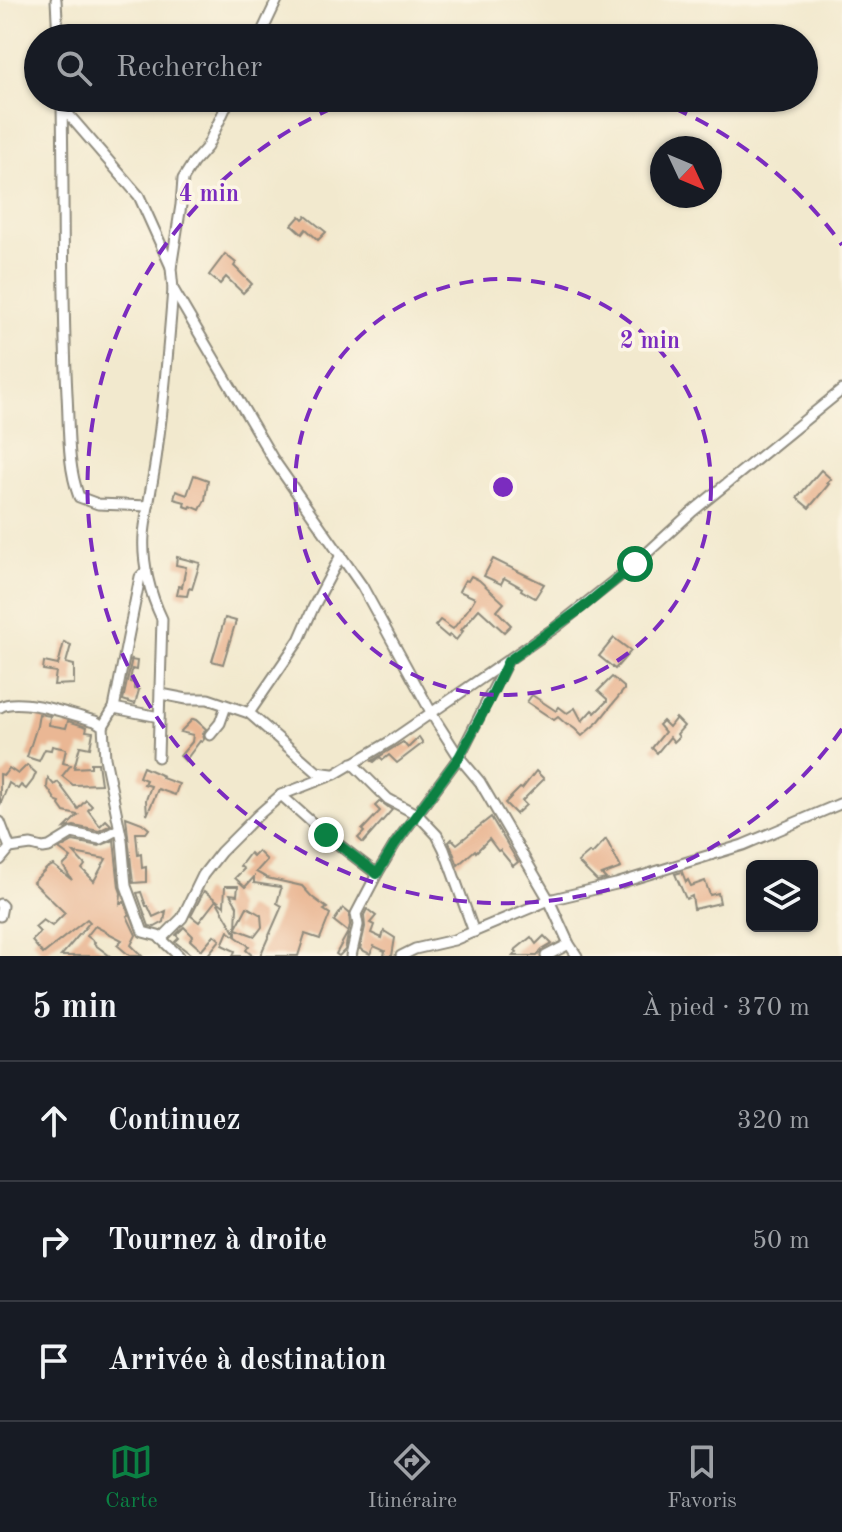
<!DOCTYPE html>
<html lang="fr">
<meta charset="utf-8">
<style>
:root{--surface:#171b24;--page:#242831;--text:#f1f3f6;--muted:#9ea1a6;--line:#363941;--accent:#0b8043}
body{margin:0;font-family:"Old Standard TT",serif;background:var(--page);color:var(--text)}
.controls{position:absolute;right:24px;bottom:24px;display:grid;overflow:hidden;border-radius:12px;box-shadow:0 2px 6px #0004}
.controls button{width:72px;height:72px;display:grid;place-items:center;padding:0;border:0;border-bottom:2px solid var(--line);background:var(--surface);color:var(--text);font:40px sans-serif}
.compass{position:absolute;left:650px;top:136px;width:72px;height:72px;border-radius:50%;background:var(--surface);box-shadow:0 2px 6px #0004;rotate:134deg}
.stop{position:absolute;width:24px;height:24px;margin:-18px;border:6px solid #0b8043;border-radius:50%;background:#fff}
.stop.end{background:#0b8043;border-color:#fff;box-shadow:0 2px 8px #0008}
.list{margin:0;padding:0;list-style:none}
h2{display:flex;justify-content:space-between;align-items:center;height:104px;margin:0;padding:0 32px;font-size:34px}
h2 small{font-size:26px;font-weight:400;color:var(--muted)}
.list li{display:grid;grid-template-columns:52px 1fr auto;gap:24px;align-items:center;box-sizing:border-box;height:120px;padding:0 32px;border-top:2px solid var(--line)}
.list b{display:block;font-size:30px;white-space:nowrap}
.list em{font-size:26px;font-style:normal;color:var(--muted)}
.icon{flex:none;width:44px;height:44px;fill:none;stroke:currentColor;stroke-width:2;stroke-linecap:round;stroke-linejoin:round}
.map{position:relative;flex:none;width:842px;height:956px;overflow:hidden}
.search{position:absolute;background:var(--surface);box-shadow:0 2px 6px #0004;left:24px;right:24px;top:24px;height:88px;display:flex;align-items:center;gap:20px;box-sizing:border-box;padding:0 28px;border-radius:44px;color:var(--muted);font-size:30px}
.sheet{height:464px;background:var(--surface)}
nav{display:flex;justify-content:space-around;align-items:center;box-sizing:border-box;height:112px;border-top:2px solid var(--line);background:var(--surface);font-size:22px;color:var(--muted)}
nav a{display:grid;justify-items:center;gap:4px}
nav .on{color:var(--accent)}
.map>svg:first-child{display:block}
</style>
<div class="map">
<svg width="842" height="956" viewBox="0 0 842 956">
<rect width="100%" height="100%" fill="#fcf5e5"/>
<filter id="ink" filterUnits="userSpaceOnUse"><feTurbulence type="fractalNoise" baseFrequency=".0125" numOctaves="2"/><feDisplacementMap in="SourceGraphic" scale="16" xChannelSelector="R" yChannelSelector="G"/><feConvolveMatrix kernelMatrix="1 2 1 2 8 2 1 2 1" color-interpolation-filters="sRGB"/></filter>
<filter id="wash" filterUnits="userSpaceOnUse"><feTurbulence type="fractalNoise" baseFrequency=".006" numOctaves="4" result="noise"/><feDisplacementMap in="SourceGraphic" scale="32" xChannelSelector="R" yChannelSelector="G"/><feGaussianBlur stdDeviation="1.8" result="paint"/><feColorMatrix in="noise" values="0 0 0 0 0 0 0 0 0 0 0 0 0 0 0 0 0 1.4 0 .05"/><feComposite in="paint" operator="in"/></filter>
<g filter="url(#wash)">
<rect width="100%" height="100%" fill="#f2e9ce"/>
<g id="blocks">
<g fill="#eab794" fill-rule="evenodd">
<polygon points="300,216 303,219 306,216 326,232 318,240 306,229 302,234 292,225"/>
<polygon points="225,254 236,263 234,266 252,284 243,293 226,277 220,284 209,275"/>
<polygon points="821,470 831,479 827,483 829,484 809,508 797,498"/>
<polygon points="194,475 208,480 205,500 200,510 191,506 190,508 184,506 185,502 174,499 176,491 187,495"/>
<polygon points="177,557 200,563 192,589 189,588 187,596 177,595 179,586 182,587 186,567 176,565"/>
<polygon points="493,559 544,584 535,598 521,590 522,588 504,578 501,584 484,576"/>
<polygon points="471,576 479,580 504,603 497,611 511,625 504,632 479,609 461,630 463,631 456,640 450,634 448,637 435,626 440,620 453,629 469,608 475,598 459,591 465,580 468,581"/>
<polygon points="225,618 236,621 223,664 212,661"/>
<polygon points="614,638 631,651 615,669 599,656"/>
<polygon points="64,642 71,645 66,663 74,665 74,684 54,685 56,672 43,670 44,662 58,665"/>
<polygon points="132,658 131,660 137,661 136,670 132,669 130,682 134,683 134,689 139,690 135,704 123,700"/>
<polygon points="612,677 624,687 624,690 599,721 582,736 575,729 568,724 567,725 558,717 554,720 527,702 532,695 556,711 559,707 567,713 575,708 582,721 592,710 595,713 607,701 607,699 598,691"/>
<polygon points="39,714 50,716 49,725 66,728 68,721 87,727 86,731 93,732 90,748 80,746 74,768 91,767 91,763 98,763 101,784 73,785 62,776 71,765 63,763 66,749 52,746 51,750 45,749 39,761 27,757 37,726"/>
<polygon points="676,718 684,726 677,734 679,737 674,742 670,737 657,753 652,748 665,732 659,725 663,721 669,727"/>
<polygon points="193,719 196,720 206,729 203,734 204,739 202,742 200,741 185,761 180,756 192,742 193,735 180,732"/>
<polygon points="419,737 423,743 397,763 389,755 383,760 380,757 374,762 372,761 403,742 408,748"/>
<polygon points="27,765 36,773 33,780 26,789 21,785 18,789 9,783 0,805 0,774 4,775 9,768 18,774"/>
<polygon points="143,767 163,776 162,778 179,784 175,795 158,789 147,815 146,800 151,786 144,784 146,780 139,777"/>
<polygon points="536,771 544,779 522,801 526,805 516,814 505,803 520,788 522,789"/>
<polygon points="48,778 54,785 58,782 78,809 86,800 92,806 88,810 100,826 106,820 111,825 99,831 74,826 65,828 78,815 64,812 59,805 60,803 57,802 47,787"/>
<polygon points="380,801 392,810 363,843 358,838 364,832 362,830 380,811 375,806"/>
<polygon points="126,817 142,823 149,829 146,833 136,833 138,855 141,854 142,868 146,867 146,882 133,883"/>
<polygon points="491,817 518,862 513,866 500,850 498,851 489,839 476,852 475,850 458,865 449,842 452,839 457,844"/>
<polygon points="606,839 621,868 602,875 606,879 597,881 578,862 590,852 592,854"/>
<path d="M114,840L119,887L121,893L120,904L124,902L129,915L127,916L136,935L131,945L142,956H130L117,945L122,940L95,926L87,936L95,942L94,944L110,956H61L90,922L87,919L43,954L32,941L40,932L35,927L43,920L52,926L65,913L33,882L47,868L53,865L72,880L63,866L71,858L59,849L73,841L99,846ZM74,853L106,859L94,881L82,869L85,865Z"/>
<polygon points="258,851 267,860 256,872 267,878 302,886 312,897 327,908 324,910 330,914 320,939 305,934 298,956 260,956 282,906 277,903 281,889 280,887 254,883 254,877 245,887 235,878 244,869 240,866 250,853 253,856"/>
<polygon points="682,872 686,882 688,880 691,886 705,881 710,895 718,893 720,903 694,909 692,896 686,899 675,874"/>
<polygon points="225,886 238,886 237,895 230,894 237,906 236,928 247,907 261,915 262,927 255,936 236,929 236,934 216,900 224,906"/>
<polygon points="204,891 216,900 199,922 191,916"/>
<polygon points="141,892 146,906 148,906 153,917 166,911 164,922 155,927 149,926 137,893"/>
<polygon points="343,908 349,913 350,925 345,950 339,956 336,954 348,932 334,921"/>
<polygon points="367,909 376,916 370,923 374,925 371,933 382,938 384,931 395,938 392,956 384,956 385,951 374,946 370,954 360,949 365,927 364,915"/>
<polygon points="184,927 193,936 190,940 201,950 214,935 220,940 207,956 193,956 175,942 179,938 176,935"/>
<polygon points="228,931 249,946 246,950 253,956 233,956 235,951 222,945"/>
<polygon points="544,936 552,944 542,950 537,956 513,956 517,952 515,950 531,937 536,944"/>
</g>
</g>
</g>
<g filter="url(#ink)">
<use href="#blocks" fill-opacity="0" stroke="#8e8a7c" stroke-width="2"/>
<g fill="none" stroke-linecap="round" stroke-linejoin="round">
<g stroke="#8e8a7c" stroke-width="13">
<g id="minor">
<polyline points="56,0 58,38"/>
<polyline points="259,38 277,0"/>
<polyline points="61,98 62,107 139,196 171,267"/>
<polyline points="230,98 207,147 193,163 183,179 181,205 171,268 173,289 273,459 362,586 436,721 459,757 480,782 549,900 569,944 577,956"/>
<path d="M62,107C64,203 62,298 67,394C69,427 67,465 79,497L98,504L148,506"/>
<polyline points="161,694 187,699 208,699 249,713 317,772 332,774"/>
<path d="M0,707C19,696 73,715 95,721L103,726L105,758L122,840L126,886L143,932L158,936L179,956"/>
<polyline points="114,708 159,717"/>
<polyline points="249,713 299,640 313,608 341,555"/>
<polyline points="103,726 114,708 140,577 146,571"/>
<polyline points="210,735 220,723 226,706"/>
<path d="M158,757L162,619C150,594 142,563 144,535C147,504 155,474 158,443C165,392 169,340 173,289"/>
<polyline points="352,763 388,799 418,815 437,835 444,849 474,932"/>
<polyline points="281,795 326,835 377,874 356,914 358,925 351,956"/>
<polyline points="0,822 10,848"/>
<polyline points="0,860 10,848 31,845 43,848 49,847 72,833 100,839 119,829"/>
<polyline points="377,874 395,844 459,757 506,664"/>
<polyline points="0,904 2,906 0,916"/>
<polyline points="161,939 182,918 203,875 221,852 257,816 281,795 335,774 389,742 556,627 635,564 693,511 842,390"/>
<polyline points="401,956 415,949 454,940 549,900 616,884 743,845 842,803"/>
<polyline points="546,956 569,944"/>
</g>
</g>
<use href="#minor" stroke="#fff" stroke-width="9"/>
</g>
</g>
<g fill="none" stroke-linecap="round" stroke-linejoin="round" filter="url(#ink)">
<polyline stroke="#0b8043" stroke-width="10" points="326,835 377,874 395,844 459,757 489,701 508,661 582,608 635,564"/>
</g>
<g fill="none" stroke="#7b2cbf" stroke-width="4" stroke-dasharray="14 10">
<circle cx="503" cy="487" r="208"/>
<path d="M842 729A416 416 0 1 1 354 99M652 99A416 416 0 0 1 842 245"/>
</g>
<circle cx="503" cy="487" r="12" fill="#7b2cbf" stroke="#fcf5e5" stroke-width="4"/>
<g font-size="24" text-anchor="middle" font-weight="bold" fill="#7b2cbf" stroke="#fcf5e5" stroke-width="7" stroke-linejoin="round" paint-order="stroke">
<text x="209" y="201">4 min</text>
<text x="650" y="348">2 min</text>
</g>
</svg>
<div class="controls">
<button><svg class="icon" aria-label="layers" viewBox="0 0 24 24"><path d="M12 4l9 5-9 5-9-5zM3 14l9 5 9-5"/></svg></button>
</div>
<svg class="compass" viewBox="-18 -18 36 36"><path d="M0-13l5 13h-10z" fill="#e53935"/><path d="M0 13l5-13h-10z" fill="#9ea1a6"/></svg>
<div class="stop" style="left:635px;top:564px"></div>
<div class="stop end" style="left:326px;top:835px"></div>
<div class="search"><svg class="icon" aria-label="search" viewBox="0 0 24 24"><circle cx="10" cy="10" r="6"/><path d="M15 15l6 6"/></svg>Rechercher</div>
</div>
<section class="sheet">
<h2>5 min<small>À pied · 370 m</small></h2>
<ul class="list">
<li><svg class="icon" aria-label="ahead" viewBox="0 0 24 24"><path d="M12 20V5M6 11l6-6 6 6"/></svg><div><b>Continuez</b></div><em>320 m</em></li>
<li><svg class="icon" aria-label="right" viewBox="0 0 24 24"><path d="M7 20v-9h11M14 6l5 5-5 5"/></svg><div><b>Tournez à droite</b></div><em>50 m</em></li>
<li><svg class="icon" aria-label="arrive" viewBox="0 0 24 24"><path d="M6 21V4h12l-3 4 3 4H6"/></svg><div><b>Arrivée à destination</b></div></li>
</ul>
</section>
<nav>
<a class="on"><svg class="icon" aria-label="map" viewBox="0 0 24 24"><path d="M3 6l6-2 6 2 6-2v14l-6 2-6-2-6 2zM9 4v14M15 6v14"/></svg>Carte</a>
<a><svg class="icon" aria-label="directions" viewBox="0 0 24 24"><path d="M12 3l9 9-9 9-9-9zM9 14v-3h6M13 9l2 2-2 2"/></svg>Itinéraire</a>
<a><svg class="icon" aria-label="saved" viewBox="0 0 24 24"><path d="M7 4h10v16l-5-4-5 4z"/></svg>Favoris</a>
</nav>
